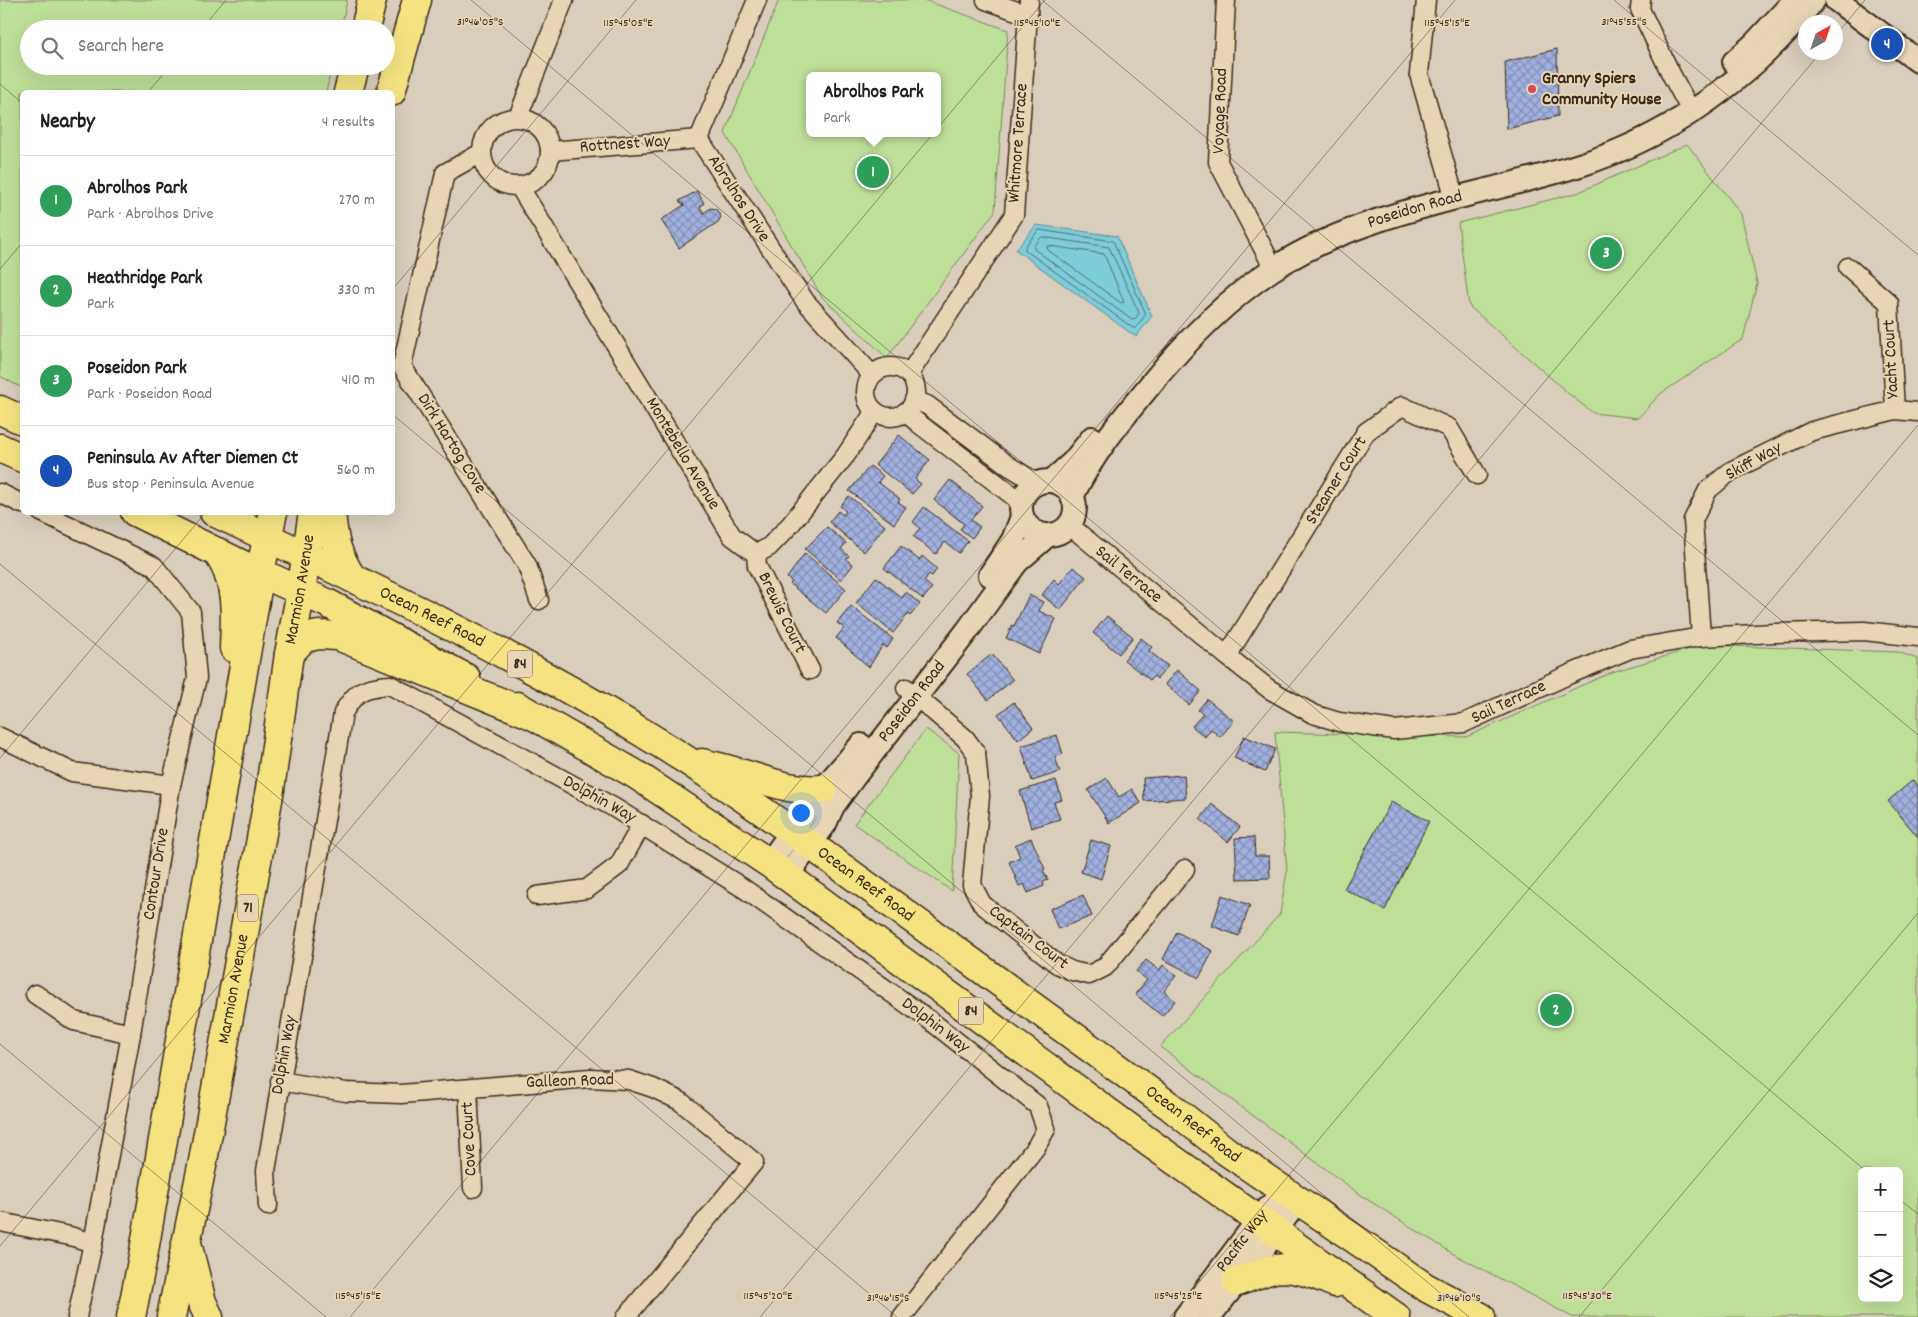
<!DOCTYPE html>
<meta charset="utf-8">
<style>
:root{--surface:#fff;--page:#f2f2f2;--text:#202124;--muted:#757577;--line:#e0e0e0;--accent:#ea580c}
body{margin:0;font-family:Dekko,sans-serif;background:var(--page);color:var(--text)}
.controls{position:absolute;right:15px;bottom:15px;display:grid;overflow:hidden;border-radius:8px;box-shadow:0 5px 20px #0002}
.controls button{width:45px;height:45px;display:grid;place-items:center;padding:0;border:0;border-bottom:1px solid var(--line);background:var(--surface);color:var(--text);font:25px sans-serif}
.compass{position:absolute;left:1798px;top:15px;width:45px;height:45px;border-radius:50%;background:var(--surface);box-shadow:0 5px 20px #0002;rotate:40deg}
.you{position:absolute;left:800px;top:812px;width:18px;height:18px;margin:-12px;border:4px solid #fff;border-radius:50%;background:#1a73e8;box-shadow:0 0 0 8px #1a73e833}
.badge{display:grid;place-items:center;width:32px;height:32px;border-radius:50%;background:var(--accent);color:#fff;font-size:16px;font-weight:700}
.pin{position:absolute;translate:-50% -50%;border:2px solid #fff;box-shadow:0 1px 5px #0006}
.popup{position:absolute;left:806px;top:72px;width:135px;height:65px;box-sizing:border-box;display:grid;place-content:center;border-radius:8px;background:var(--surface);filter:drop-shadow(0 1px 4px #0005);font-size:16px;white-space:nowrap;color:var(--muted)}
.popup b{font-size:19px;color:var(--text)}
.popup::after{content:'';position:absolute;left:50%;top:100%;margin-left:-10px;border:10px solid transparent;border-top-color:var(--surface)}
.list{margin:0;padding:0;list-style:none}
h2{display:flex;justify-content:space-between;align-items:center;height:65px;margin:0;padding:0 20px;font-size:21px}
h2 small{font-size:16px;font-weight:400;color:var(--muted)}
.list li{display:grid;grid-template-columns:32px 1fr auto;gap:15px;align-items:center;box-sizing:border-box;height:90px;padding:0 20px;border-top:1px solid var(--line)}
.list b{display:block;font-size:19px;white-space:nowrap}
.list p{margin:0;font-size:16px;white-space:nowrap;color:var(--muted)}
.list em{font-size:16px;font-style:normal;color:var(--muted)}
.icon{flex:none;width:28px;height:28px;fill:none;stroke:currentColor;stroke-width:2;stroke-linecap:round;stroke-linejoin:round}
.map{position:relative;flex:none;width:1918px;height:1317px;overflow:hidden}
.search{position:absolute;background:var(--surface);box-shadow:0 5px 20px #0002;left:20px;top:20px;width:375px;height:55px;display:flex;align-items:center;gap:12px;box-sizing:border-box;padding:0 18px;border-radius:28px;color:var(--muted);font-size:19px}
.panel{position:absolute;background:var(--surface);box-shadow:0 5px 20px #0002;left:20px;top:90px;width:375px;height:425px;border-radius:8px}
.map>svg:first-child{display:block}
</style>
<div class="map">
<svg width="1918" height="1317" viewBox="0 0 1918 1317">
<defs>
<pattern id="building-cross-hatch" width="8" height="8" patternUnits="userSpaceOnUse" patternTransform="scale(1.25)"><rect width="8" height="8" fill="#a0b0df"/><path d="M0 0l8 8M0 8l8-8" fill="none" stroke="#848fb4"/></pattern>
</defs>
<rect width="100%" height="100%" fill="#d9cebc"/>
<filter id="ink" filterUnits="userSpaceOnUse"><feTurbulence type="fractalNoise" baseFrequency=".02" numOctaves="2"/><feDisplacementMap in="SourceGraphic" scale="10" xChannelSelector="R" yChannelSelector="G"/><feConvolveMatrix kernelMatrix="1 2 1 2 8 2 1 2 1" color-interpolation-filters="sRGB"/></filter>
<g filter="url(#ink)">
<g fill="#bedf98" stroke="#7c845b" fill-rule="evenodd">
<polygon points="0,0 347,0 341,29 29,29 29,66 332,66 326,92 22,92 22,388 0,376"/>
<path d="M779,0H924L1008,30L995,211L887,358L822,297L725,133ZM809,76H937V133H809Z"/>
<polygon points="1687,144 1741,214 1757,283 1743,339 1660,394 1638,418 1593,413 1569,394 1469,306 1458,223 1577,193"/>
<path d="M1704,645L1898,652L1918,659V1317H1572L1452,1253L1365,1198L1160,1047L1280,914L1287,871L1275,732L1466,737L1612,672ZM1862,1171H1899V1298H1862Z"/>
<polygon points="926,729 959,753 952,891 854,824"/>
</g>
<polygon fill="#7dccdb" stroke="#638b8f" points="1036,225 1117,236 1152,316 1136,337 1016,250"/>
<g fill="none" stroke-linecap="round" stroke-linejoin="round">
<g stroke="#556b6a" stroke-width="1">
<polygon points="1039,230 1113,241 1146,314 1136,328 1133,328 1025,250 1025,247"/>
<polygon points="1042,237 1109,247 1139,313 1135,319 1132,320 1034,249 1034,246"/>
<polygon points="1050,246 1104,254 1124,302 1121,303 1048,250 1047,247"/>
</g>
</g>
<g fill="url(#building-cross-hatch)" stroke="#3b2a1e">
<polygon points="1557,49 1558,116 1507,129 1505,62"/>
<polygon points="697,191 704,203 700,207 704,213 710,208 716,209 721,217 718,222 679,248 661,220 684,205 679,201"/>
<polygon points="899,435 930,460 915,479 921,484 912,494 875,465"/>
<polygon points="870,466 883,476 878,482 900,499 898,502 906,507 894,524 849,491"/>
<polygon points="950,480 982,506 971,520 980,527 972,538 960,529 964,524 934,500"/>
<polygon points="849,496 885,526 864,552 829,522 838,511 843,515 846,511 840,506"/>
<polygon points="924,507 968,541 959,553 945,542 936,554 913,536 920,528 913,522"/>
<polygon points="827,527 846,543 841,549 849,556 846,559 853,565 841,580 805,549"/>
<polygon points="901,546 919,560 922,556 937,569 932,576 929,574 924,581 932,588 923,599 884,568"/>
<polygon points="805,553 846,589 826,613 790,584 792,582 787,578"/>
<polygon points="1073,567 1086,577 1060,610 1042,595 1054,579 1059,584"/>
<polygon points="876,577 902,598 906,592 920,604 910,616 908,614 893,633 856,603"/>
<polygon points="1029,595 1043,602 1039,611 1056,619 1039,654 1006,638 1012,625 1014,626"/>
<polygon points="851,606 893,639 887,648 883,645 869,667 836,638 844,628 837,623"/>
<polygon points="1107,616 1133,637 1119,654 1093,633"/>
<polygon points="1141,638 1152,647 1149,651 1168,666 1157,679 1154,676 1150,680 1124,660"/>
<polygon points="992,654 1013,680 988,700 967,674"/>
<polygon points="1177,670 1201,691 1189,705 1165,684"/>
<polygon points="1207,699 1234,721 1220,737 1211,729 1205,737 1192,726 1203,714 1198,710"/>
<polygon points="1014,702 1033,728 1018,740 998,714"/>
<polygon points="1057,735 1063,754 1055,757 1060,772 1032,781 1021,746"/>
<polygon points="1244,736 1275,749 1265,772 1234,758"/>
<polygon points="1184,775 1186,798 1144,801 1143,778"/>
<polygon points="1107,778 1119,797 1132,789 1141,803 1109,823 1088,790"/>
<polygon points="1056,780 1062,800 1054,802 1060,819 1031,828 1020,791"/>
<polygon points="1913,780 1918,786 1918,837 1888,801"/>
<polygon points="1391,802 1429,821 1385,910 1344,889"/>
<polygon points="1212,804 1240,827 1228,842 1200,819"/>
<polygon points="1254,837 1255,856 1269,856 1270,878 1237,879 1235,838"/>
<polygon points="1031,838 1045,869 1043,870 1048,880 1043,882 1044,886 1028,893 1024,884 1019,886 1009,862 1020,857 1015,845"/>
<polygon points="1091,840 1111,846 1101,879 1081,872"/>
<polygon points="1083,895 1092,916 1058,929 1050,909"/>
<polygon points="1222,895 1250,905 1239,936 1212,926"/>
<polygon points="1177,932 1213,951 1199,978 1163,959"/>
<polygon points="1146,960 1159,970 1163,965 1176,976 1164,991 1175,1001 1162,1016 1135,994 1147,980 1136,971"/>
</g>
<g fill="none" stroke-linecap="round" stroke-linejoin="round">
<g stroke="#3b2a1e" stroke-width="21">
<g id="minor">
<polyline points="757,0 699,139 805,301 872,375"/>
<polyline points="986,0 1028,15"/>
<polyline points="1226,0 1218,162 1274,269"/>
<polyline points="1426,0 1419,74 1455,199"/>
<polyline points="1641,0 1640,9 1671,74 1692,113"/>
<polyline points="518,117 564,0"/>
<circle cx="516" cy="152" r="34"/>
<polyline points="550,151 699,139"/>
<polyline points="481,153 445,173 402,366 527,565 539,600"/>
<polyline points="519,186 732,536 756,554 769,547 790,525 846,455 875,411"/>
<polyline points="1848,267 1889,303 1895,410"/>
<circle cx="891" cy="392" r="25"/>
<polyline points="909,374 1014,215 1029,0"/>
<polyline points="914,400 927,405 1009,466 1037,483"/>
<polyline points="905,412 918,423 1021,502"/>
<polyline points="0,493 22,504"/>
<polyline points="41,512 154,566 191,612 197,678 171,785 131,1034 93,1243 77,1317"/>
<polyline points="1069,525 1227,656 1269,689 1313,714 1339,722 1394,730 1464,723 1568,675 1630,649 1701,637 1774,633 1864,631 1918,637"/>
<polyline points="756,554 757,566 810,670"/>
<polyline points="1701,637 1693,520 1708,490 1731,471 1812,431 1895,410 1918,412"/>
<polyline points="1227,656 1366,432 1402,406 1449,428 1477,475"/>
<polyline points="906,688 965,738 976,753 980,796 972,885 982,904 1057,964 1072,971 1089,975 1105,967 1185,869"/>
<polyline points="0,737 72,772 171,785"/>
<polyline points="537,896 587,889 619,865 642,824"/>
<polyline points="35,994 74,1021 131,1034"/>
<polyline points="280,1081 346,1092 401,1094 590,1078 629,1080 653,1088 680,1101 754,1162 626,1317"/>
<polyline points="468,1089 473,1188"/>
<path d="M268,1206L266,1171L343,713C356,690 364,687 390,685L613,807L743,888L931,1021L1038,1106L1046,1129L1036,1147L902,1317"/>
<polyline points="0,1222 70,1236 93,1243"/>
</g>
</g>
<g stroke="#3b2a1e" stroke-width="26">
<g id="tertiary">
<polyline points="1836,0 1918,61"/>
<polyline points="1734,62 1754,44 1792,3"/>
<circle cx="1048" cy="508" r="27"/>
<polyline points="1052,481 1073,462 1092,438"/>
<path id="s1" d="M1072,497C1091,456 1121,420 1150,385C1186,341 1225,301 1273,269C1364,210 1482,196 1583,164C1678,133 1752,76 1814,0"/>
<polyline points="990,575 1013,540 1022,517"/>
<polyline points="769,863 823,789 861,745"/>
<path id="s2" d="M787,876L825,824L833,806L854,777L967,631L1003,581L1017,562L1048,535"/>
<path id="s3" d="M1185,1317L1259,1219L1284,1190"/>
<polyline points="1209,1317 1262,1250 1298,1200"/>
</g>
</g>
<g stroke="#3b2a1e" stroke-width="31">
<g id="primary">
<polyline points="0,410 22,420"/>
<polyline points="0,448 22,458"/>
<polyline points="135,512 243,565 327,603 466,678"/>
<path id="s4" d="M214,512C359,581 506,649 643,733C737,790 825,855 914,920C1000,982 1085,1045 1171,1107L1226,1151L1425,1287L1481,1317"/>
<polyline points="517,706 635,774 769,863 1150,1143 1396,1317"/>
<path d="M702,763C713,766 725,768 736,772C767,780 790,792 823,789"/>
<path d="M1237,1282C1248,1278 1259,1273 1270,1270C1291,1264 1316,1275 1335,1283"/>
</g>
</g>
<g stroke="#3b2a1e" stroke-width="31">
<g id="trunk">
<polyline points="365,29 372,0"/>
<polyline points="348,92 355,66"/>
<polyline points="391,92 417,0"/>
<path d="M331,512C334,543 336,552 352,578"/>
<path d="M217,552C221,559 226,566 228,573C237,596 235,624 234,648"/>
<polyline points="289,654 304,638 319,635 338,636 537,717"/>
<polyline points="188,1247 202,1302 209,1317"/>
<polyline points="131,1317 144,1251 260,572 273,512"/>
<path id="s5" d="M171,1317L203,1161L270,789L289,654L301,591L313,512"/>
</g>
</g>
<use href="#minor" stroke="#e7d5b3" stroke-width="18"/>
<use href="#tertiary" stroke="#e7d5b3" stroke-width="22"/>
<use href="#primary" stroke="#f5e382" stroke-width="28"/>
<use href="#trunk" stroke="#f5e382" stroke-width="28"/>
</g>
</g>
<path fill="none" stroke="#3b2a1e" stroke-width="1" stroke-opacity="0.45" d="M471,0L1866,1171M1042,0L1918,735M1614,0L1918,255M202,29L226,0M1836,35L1865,0M0,84L22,103M148,92L170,66M0,269L22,243M392,290L636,0M392,414L1469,1317M0,564L897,1317M0,758L206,512M0,1044L326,1317M1899,1199L1918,1214M0,1246L1045,0M350,1317L1455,0M760,1317L1821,52M1170,1317L1918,425M1579,1317L1918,913"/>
<circle fill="#d1495b" stroke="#e7d5b3" stroke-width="2" cx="1532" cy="89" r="5"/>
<g text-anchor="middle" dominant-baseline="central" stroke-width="4" stroke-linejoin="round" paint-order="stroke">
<g fill="#e7d5b3" stroke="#6f5d4b" stroke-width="1">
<rect x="507.5" y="650.5" width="25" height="27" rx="4"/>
<rect x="238" y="894.5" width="20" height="27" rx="4"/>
<rect x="958.5" y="997.5" width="25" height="27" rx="4"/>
</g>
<g font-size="16" font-weight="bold" fill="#3b2a1e">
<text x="520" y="664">84</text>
<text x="248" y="908">71</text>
<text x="971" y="1011">84</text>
</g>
<g font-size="18" font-weight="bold" fill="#3b2a1e" stroke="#e7d5b3" text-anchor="start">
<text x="1542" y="79">Granny Spiers<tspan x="1542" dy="21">Community House</tspan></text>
</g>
<g font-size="18" fill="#3b2a1e" stroke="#e7d5b3">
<text transform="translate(1221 111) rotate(-88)">Voyage Road</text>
<text transform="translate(1019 143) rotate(-86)">Whitmore Terrace</text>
<text transform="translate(625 145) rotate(-4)">Rottnest Way</text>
<text transform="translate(738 199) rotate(57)">Abrolhos Drive</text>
<text stroke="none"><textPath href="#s1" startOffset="461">Poseidon Road</textPath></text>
<text transform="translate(1892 359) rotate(-93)">Yacht Court</text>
<text transform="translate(451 444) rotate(58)">Dirk Hartog Cove</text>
<text transform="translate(682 454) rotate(59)">Montebello Avenue</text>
<text transform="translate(1754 462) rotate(-29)">Skiff Way</text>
<text transform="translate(1337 481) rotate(-58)">Steamer Court</text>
<text transform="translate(1128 575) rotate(39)">Sail Terrace</text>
<text stroke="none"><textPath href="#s5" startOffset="739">Marmion Avenue</textPath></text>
<text transform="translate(781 613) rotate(64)">Brewis Court</text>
<text stroke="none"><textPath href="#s4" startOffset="242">Ocean Reef Road</textPath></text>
<text stroke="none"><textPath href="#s2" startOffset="215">Poseidon Road</textPath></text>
<text transform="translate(1509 703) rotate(-25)">Sail Terrace</text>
<text transform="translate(599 800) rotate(29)">Dolphin Way</text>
<text transform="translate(157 874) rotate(-81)">Contour Drive</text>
<text stroke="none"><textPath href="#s4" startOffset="752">Ocean Reef Road</textPath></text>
<text transform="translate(1028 938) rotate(37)">Captain Court</text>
<text stroke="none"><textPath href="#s5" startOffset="334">Marmion Avenue</textPath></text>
<text transform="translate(935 1026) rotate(37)">Dolphin Way</text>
<text transform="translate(285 1055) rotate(-80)">Dolphin Way</text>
<text transform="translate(570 1082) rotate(-2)">Galleon Road</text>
<text stroke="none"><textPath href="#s4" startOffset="1158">Ocean Reef Road</textPath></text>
<text transform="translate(470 1139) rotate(-93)">Cove Court</text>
<text stroke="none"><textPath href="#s3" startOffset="95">Pacific Way</textPath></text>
</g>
</g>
<g font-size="12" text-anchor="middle" fill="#3b2a1e" stroke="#e7d5b3" stroke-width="4" stroke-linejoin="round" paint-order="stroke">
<text x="480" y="25">31°46'05"S</text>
<text x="1624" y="25">31°45'55"S</text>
<text x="628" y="26">115°45'05"E</text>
<text x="1037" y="26">115°45'10"E</text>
<text x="1447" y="26">115°45'15"E</text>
<text x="358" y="1299">115°45'15"E</text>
<text x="768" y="1299">115°45'20"E</text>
<text x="1178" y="1299">115°45'25"E</text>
<text x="1587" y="1299">115°45'30"E</text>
<text x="888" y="1301">31°46'15"S</text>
<text x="1459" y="1301">31°46'10"S</text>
</g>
</svg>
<div class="controls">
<button>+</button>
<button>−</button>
<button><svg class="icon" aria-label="layers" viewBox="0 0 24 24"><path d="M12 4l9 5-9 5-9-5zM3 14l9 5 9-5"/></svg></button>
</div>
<svg class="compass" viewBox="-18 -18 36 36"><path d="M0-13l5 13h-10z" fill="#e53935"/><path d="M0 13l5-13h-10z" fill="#757577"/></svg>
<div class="you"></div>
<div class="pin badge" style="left:873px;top:172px;background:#2e9e5b">1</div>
<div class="popup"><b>Abrolhos Park</b>Park</div>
<div class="pin badge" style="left:1556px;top:1010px;background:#2e9e5b">2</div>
<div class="pin badge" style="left:1606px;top:253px;background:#2e9e5b">3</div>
<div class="pin badge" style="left:1887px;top:44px;background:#1a4fb4">4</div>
<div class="search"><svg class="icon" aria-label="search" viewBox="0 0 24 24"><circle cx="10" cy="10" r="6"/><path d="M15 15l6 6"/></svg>Search here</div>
<section class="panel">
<h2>Nearby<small>4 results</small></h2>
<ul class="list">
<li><span class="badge" style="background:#2e9e5b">1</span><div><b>Abrolhos Park</b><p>Park · Abrolhos Drive</p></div><em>270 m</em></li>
<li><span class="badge" style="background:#2e9e5b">2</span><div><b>Heathridge Park</b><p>Park</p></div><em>330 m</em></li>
<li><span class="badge" style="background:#2e9e5b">3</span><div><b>Poseidon Park</b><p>Park · Poseidon Road</p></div><em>410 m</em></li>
<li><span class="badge" style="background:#1a4fb4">4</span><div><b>Peninsula Av After Diemen Ct</b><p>Bus stop · Peninsula Avenue</p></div><em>560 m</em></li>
</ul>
</section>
</div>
